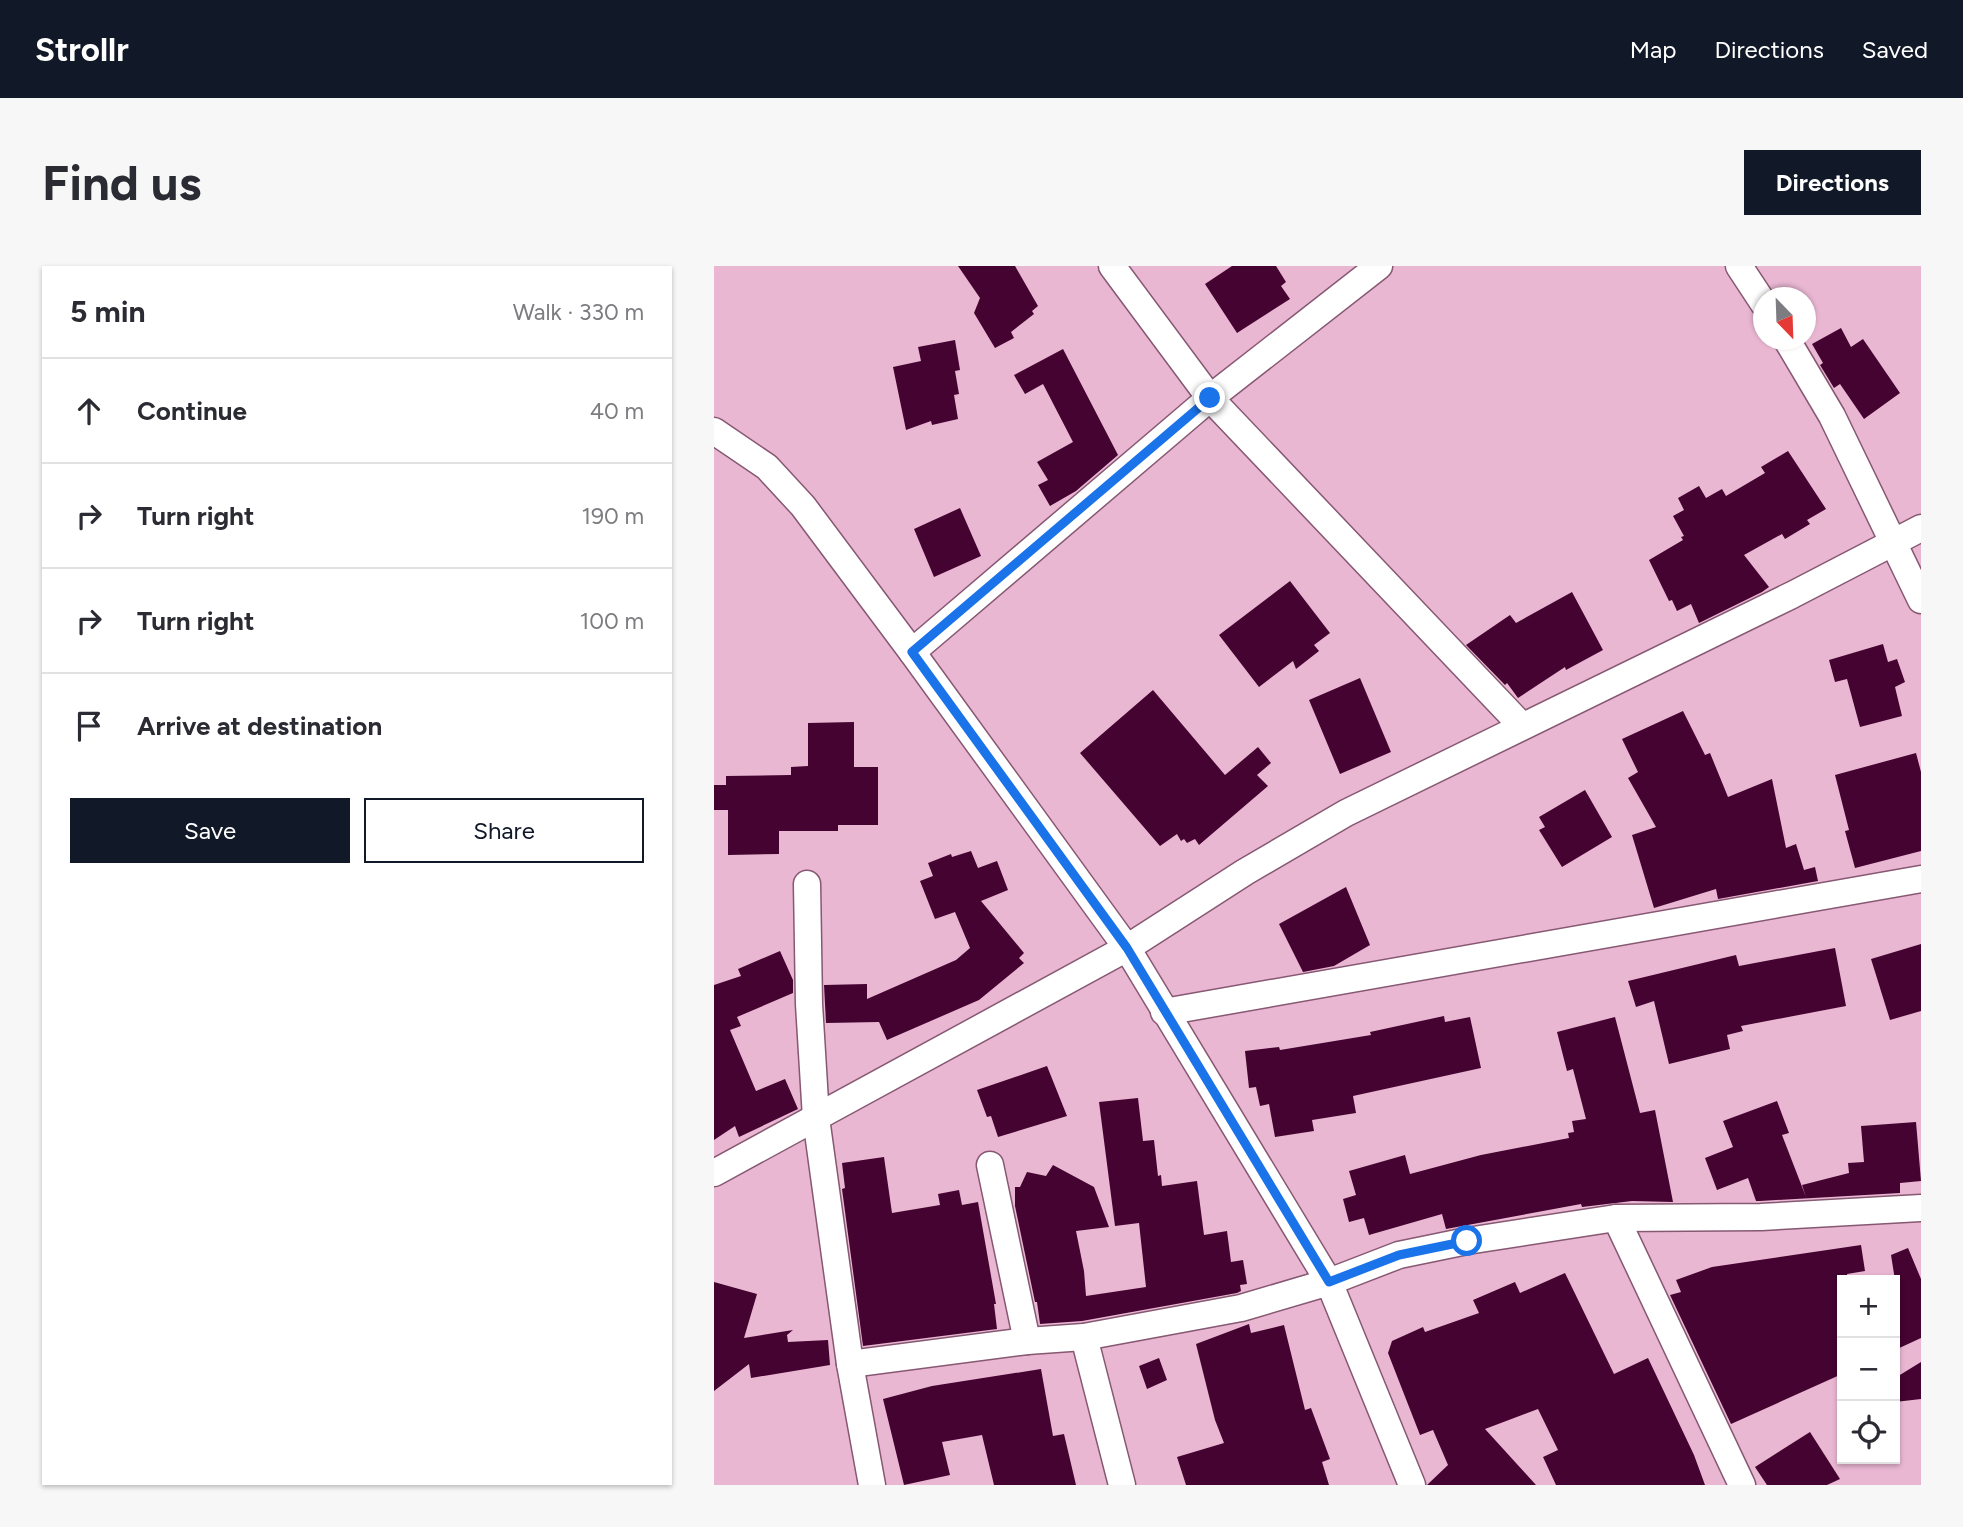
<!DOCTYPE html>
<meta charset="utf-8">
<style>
:root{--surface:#fff;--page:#f7f7f7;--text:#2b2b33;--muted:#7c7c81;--line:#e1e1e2;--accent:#111827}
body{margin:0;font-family:Figtree,sans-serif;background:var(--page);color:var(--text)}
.controls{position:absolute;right:21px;bottom:21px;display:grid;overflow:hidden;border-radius:0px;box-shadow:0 2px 5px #0004}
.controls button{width:63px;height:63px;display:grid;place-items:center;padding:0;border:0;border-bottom:2px solid var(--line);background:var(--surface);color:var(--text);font:35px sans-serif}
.compass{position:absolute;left:1039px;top:21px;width:63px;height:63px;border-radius:50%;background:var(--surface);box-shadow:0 2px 5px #0004;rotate:157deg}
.stop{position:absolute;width:21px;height:21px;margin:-16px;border:5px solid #1a73e8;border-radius:50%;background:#fff}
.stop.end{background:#1a73e8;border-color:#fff;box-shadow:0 2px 7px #0008}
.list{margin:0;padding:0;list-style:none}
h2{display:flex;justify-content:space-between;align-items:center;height:91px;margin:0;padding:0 28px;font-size:30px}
h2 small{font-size:23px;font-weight:400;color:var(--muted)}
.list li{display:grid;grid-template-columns:46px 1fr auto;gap:21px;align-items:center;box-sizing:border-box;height:105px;padding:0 28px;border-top:2px solid var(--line)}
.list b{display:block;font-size:26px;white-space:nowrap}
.list em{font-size:23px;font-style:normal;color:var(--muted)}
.actions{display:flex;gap:14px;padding:21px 28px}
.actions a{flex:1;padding:16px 0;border:2px solid var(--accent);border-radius:0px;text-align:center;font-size:24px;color:var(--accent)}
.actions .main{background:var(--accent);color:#fff}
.icon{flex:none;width:38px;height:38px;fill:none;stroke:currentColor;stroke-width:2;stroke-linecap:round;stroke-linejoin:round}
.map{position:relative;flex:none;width:1207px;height:1219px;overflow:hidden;border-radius:0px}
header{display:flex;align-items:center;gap:42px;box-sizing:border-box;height:98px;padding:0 35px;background:var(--accent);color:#fff}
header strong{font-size:33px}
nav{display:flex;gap:38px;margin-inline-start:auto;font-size:24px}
.intro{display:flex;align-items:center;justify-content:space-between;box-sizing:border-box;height:168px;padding:0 42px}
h1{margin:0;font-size:49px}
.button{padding:18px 32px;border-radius:0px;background:var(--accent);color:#fff;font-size:24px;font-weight:700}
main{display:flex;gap:42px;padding:0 42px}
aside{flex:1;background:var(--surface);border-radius:0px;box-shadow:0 2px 5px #0004}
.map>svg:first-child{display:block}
</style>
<header>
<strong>Strollr</strong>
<nav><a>Map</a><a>Directions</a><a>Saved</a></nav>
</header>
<div class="intro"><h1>Find us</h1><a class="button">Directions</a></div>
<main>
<aside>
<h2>5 min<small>Walk · 330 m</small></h2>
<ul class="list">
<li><svg class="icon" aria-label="ahead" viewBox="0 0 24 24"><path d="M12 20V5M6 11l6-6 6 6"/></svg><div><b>Continue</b></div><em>40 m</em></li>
<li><svg class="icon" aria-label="right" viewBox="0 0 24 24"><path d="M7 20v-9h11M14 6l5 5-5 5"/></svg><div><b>Turn right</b></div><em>190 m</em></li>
<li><svg class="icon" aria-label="right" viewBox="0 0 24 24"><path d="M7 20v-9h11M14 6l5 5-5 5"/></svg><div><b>Turn right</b></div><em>100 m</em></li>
<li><svg class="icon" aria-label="arrive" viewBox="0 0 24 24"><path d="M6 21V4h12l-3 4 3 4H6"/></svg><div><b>Arrive at destination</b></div></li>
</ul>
<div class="actions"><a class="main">Save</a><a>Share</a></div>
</aside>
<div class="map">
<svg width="1207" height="1219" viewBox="0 0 1207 1219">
<rect width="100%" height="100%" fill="#eab7d3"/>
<g fill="#440330">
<polygon points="244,0 301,0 324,40 318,45 320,48 297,66 300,72 281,82 260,47 266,32"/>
<polygon points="518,0 562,0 572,16 567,20 576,33 523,67 491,18"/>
<polygon points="1127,62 1137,81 1149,73 1186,127 1150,153 1126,118 1120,122 1106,99 1109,97 1098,78"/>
<polygon points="241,74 246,104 241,105 245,128 240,129 244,153 218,159 217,155 192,164 179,101 207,95 204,81"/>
<polygon points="349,83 404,189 362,225 336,240 324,219 334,214 323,196 359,176 329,118 311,128 300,109"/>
<polygon points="1074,185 1112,243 1093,254 1096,258 1071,273 1068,268 1030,289 1055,321 1048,326 985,357 977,338 963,345 958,334 955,335 935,294 969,274 967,271 970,270 959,250 970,244 964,232 985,220 992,232 1008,223 1012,230 1051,207 1047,201"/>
<polygon points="246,242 267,290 220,311 200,263"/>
<polygon points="576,315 616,367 600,379 605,385 582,403 579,395 545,421 505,369"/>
<polygon points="858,326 889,384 852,404 851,401 804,432 793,417 791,419 752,379 796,349 802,357"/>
<polygon points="1169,378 1174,396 1183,393 1191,416 1181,421 1188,450 1146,461 1133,413 1121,416 1115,394"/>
<polygon points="646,412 677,486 626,508 595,434"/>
<polygon points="439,424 511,509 544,481 557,497 543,509 554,520 485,579 481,573 473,577 470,573 467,575 463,568 446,580 366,487"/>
<polygon points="969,445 991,489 996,487 1014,531 1058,513 1072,582 1082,578 1090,604 1101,601 1104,615 1004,633 1002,623 940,642 918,569 942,561 914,512 924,506 908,473"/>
<polygon points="140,456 140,501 164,501 164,559 124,559 124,565 65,565 65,588 14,589 14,544 0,544 0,519 12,519 12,510 77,509 77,501 94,500 94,457"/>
<polygon points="1202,487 1207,506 1207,585 1141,602 1131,565 1135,564 1121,509"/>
<polygon points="871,524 898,571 848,601 825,564 831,561 825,551"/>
<polygon points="257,585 264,602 283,595 294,624 267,635 310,687 305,692 310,697 265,734 173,774 165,756 112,757 110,719 153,718 153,733 242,694 256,682 241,646 221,653 206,615 219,610 214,597 237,588 238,591"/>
<polygon points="632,621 656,679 620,700 589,706 565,658"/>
<polygon points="1207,678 1207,745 1176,754 1157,693"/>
<polygon points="1121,682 1132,740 1027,760 1029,765 1013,769 1016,783 955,798 940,735 922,741 914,715 1022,689 1025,700"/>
<polygon points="66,685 79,714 79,727 23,751 27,760 16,764 42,825 71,813 84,843 25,871 21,860 0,874 0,719 27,710 24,703"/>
<polygon points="730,750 731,756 756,751 767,802 639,830 642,847 598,854 600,865 561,871 555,838 546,840 542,821 535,822 531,785 565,781 566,784 657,769 656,766"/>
<polygon points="901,751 926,847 941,844 959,936 918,935 868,941 867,938 732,963 728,948 655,969 650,952 635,956 629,933 642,929 635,905 691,889 696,908 767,889 855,872 854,867 860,866 858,855 872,853 859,803 853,805 843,766"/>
<polygon points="333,800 353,850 284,871 277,850 273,851 263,824"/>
<polygon points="424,832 429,875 440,874 444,910 447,909 448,920 483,915 490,969 513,965 517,996 529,994 533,1018 526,1019 527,1025 523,1027 368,1055 326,1058 323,1036 321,1036 301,940 301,921 306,921 313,906 332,910 339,899 380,921 395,961 362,965 370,1005 372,1030 432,1021 425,957 401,960 385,836"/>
<polygon points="1063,835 1075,867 1068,869 1092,931 1088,919 1135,907 1134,897 1150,896 1147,860 1202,856 1207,915 1186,917 1186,927 1046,935 1042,935 1034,912 1003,924 991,892 1019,881 1009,855"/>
<polygon points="170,891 178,947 226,939 224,928 245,924 248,939 264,936 282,1038 280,1038 283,1063 149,1080 128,923 131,922 128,897"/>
<polygon points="1147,979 1151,1005 1133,1008 1134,1014 1128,1014 1128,1108 1017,1158 956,1029 967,1026 962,1014 998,1001"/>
<polygon points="1194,982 1207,1013 1207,1072 1181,1084 1181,1014 1177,989"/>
<polygon points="851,1007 900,1108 934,1092 980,1189 991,1219 842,1219 829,1191 844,1184 824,1143 771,1163 822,1219 713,1219 734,1199 719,1164 706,1169 674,1087 678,1075 709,1061 711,1066 765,1047 759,1034 801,1016 806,1027"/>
<polygon points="0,1016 43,1028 30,1072 79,1064 73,1069 74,1076 114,1074 116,1099 37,1112 35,1098 0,1125"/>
<polygon points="535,1058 537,1067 570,1059 591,1144 597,1142 616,1193 608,1196 615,1219 472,1219 463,1191 510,1177 501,1154 482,1078"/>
<polygon points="445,1092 453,1114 433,1123 425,1100"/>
<polygon points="1207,1096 1207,1133 1181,1136 1181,1112"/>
<polygon points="327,1103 339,1170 350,1168 362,1219 280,1219 268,1169 228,1176 236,1209 190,1219 169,1133 218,1120"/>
<polygon points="1096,1166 1126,1213 1113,1219 1053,1219 1041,1201"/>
</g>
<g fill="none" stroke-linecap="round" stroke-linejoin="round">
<g stroke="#865872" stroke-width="29">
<g id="street">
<polyline points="398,0 496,132 808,460"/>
<polyline points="1025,0 1050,38"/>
<polyline points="1073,74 1118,150 1207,334"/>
<polyline points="0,165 53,201 89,240 198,386 413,682 615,1016 698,1219"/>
<polyline points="198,386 496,132 665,0"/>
<polyline points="93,618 95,738 102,852 136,1098 158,1219"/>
<polyline points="450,746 1207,613"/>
<polyline points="276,899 313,1075"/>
<polyline points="0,907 413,682 531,606 632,547 1078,329 1207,262"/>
<polyline points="902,952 1028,1219"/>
<polyline points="370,1071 408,1219"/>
<polyline points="136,1098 313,1075 370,1071 527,1042 615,1016 685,989 753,975 902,952 1047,951 1207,942"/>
</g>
</g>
<use href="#street" stroke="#fff" stroke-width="26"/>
</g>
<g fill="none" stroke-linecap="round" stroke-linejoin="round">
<polyline stroke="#1a73e8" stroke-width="9" points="496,132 198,386 413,682 615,1016 685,989 753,975"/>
</g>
</svg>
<div class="controls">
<button>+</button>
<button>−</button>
<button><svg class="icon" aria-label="locate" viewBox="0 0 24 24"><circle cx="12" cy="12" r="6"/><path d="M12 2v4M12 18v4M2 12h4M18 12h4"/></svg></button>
</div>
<svg class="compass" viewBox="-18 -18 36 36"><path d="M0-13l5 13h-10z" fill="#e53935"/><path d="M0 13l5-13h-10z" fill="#7c7c81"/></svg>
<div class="stop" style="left:753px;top:975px"></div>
<div class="stop end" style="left:496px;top:132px"></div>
</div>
</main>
